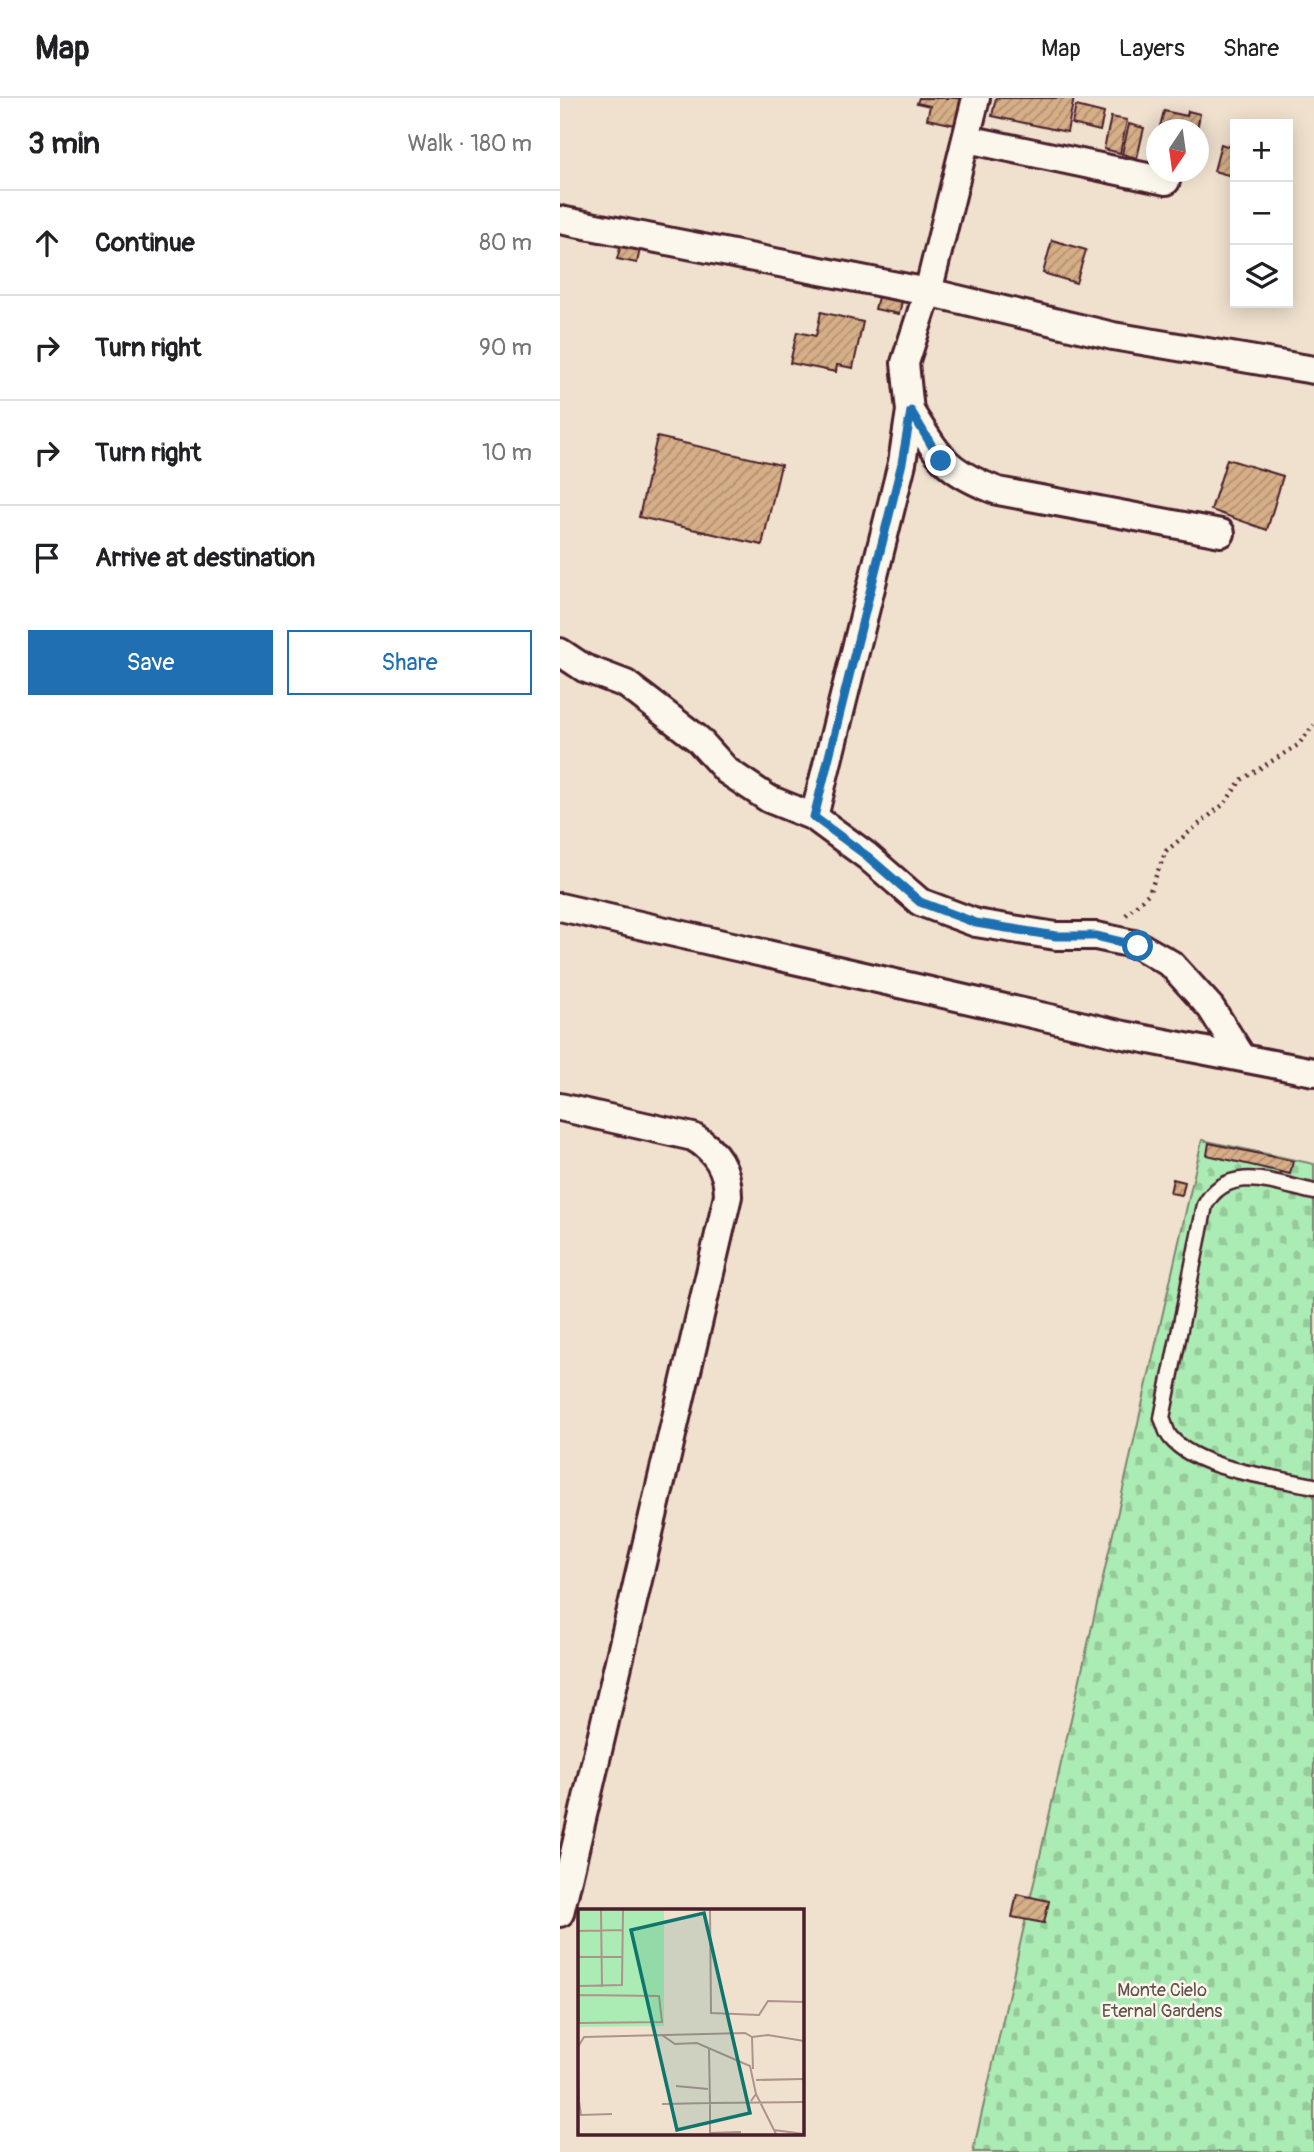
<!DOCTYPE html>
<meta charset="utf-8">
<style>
:root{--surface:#fff;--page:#f6f6f6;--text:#202124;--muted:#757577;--line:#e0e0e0;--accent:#1f6fb2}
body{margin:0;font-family:Pangolin,sans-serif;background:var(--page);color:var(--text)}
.controls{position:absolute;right:21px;top:21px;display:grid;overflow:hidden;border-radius:0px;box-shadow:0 4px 18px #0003}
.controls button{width:63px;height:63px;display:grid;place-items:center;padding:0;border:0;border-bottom:2px solid var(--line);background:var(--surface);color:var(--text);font:35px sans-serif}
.compass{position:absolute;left:586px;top:21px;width:63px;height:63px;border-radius:50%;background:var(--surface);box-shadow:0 4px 18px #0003;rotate:193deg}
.stop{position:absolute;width:21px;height:21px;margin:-16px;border:5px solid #1f6fb2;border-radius:50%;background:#fff}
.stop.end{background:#1f6fb2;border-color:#fff;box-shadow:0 2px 7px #0008}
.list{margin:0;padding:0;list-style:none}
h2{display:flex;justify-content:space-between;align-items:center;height:91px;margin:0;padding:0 28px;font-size:30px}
h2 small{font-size:23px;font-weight:400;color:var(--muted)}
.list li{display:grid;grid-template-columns:46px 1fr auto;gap:21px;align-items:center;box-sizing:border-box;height:105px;padding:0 28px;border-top:2px solid var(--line)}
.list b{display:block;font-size:26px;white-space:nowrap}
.list em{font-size:23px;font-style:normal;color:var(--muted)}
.actions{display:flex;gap:14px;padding:21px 28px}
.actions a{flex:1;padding:16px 0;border:2px solid var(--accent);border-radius:0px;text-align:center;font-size:24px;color:var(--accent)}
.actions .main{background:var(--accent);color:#fff}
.icon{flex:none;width:38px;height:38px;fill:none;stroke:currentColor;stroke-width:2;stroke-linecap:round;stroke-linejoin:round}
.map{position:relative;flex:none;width:754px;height:2054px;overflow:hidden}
header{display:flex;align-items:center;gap:42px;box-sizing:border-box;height:98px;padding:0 35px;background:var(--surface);border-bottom:2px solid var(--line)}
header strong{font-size:33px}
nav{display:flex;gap:38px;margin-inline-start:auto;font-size:24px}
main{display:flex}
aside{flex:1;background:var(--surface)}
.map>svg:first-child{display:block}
</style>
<header>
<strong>Map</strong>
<nav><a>Map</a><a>Layers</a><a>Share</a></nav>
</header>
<main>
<aside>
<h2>3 min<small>Walk · 180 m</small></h2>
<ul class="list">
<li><svg class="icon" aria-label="ahead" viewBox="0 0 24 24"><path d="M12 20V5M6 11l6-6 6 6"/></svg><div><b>Continue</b></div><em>80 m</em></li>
<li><svg class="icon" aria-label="right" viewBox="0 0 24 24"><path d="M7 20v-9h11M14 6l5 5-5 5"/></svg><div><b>Turn right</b></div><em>90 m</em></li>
<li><svg class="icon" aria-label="right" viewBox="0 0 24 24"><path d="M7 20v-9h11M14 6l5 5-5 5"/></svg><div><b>Turn right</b></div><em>10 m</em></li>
<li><svg class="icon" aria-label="arrive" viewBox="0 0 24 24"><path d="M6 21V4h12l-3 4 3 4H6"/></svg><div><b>Arrive at destination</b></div></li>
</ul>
<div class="actions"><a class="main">Save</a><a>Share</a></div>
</aside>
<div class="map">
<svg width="754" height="2054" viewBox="0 0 754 2054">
<defs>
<pattern id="cemetery-stones" width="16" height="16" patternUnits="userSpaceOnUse" patternTransform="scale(1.75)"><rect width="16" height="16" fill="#abecb4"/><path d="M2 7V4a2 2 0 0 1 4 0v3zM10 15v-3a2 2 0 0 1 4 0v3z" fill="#95ca9b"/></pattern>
<pattern id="building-hatch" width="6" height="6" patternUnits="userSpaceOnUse" patternTransform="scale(1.75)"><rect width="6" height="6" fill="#d6af88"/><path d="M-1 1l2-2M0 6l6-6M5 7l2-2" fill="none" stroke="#b08e6f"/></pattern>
</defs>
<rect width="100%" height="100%" fill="#f0e1ce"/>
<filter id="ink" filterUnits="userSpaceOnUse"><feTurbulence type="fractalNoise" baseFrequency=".0143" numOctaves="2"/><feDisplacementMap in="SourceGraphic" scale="14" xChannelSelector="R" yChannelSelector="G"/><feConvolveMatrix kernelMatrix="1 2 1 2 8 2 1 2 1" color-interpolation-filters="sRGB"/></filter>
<g filter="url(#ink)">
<polygon fill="url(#cemetery-stones)" stroke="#7a8670" stroke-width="2" points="642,1042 754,1066 754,2054 413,2054"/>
<g fill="url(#building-hatch)" stroke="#4a1f2b" stroke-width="2">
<polygon points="359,0 406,0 400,28 367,21 370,8 357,5"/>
<polygon points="436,0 514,0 507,34 432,18"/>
<polygon points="516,8 544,15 540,33 512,26"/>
<polygon points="604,13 627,18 628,13 640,16 637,32 599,32"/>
<polygon points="551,19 567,22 560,55 544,51"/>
<polygon points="569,26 584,30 577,60 562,56"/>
<polygon points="672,39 675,40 675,79 654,73 661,46 670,49"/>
<polygon points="492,142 526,152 516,185 483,175"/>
<polygon points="61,147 80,151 77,165 57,161"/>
<polygon points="329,196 343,199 339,216 315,211 318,199 328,201"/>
<polygon points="261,214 303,224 293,270 277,267 276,274 230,265 237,234 256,238"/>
<polygon points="97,339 221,367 202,447 79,419"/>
<polygon points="667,361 723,378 707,432 651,412"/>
<polygon points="649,1045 733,1063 730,1076 647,1057"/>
<polygon points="613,1081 625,1084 622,1097 610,1095"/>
<polygon points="457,1796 489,1803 484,1825 452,1819"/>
</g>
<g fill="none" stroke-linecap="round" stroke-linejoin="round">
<g stroke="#4a1f2b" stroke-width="19">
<path id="lane" d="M754,1094C716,1086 668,1064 645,1107L602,1320C605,1326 606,1335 611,1340C638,1372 714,1379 754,1388"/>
</g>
<g stroke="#4a1f2b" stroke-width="32">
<g id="street">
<polyline points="407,41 606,83"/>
<polyline points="0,122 368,194 416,0"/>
<path d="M350,313C380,360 385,373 438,393L661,435"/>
<polyline points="0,554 24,570 66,586 138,641 167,673 209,701 254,719 307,758 360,804 416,825 496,838 536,838 578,847 611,866 651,910 682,959"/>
<polyline points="254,719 342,365 350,313 345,265 368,194 553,238 754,272"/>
<polyline points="0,809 564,937 754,974"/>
<path d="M0,1009L133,1039C156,1052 168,1071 168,1098L0,1815"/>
</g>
</g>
<polyline stroke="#4a1f2b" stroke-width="4.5" stroke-dasharray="2 5" stroke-linecap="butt" points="566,817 589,795 606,753 665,705 681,682 738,647 754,627"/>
<use href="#lane" stroke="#fbf7ec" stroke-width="14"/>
<use href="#street" stroke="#fbf7ec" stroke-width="26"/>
</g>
</g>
<g fill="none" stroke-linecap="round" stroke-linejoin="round" filter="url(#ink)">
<polyline stroke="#1f6fb2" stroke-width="9" points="381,363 351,313 342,365 254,719 307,758 360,804 416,825 496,838 536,838 578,848"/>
</g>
<g text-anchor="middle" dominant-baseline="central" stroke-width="5" stroke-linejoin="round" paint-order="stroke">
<g font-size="18" fill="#62524d" stroke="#fbf7ec">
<text x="602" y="1892">Monte Cielo<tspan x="602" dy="21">Eternal Gardens</tspan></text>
</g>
</g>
<g transform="translate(18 1811)">
<rect width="226" height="226" fill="#f0e1ce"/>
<path d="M0,1H86V117L0,118Z" fill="#abecb4"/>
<path fill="none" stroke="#ae938d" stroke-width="2" d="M23,1L24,78M132,1L133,104L181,106L190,92L226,93M0,7L1,112V114L84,113L81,87L1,86M0,22L45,21M0,48H45M1,77L44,76L45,1M84,126L97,135L119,134L172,157L178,185L173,192M174,128L190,126L226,132M0,138L6,128L167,124L174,128L175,160M0,162L1,191M178,171L226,170M98,177L130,180M178,185L198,225M1,192L3,206L34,205M84,195L132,194L131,140M196,221L226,225M132,224L163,223M132,225V194L226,193"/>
<path fill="#0f766e" fill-opacity="0.15" stroke="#0f766e" stroke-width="3.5" d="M126,4L172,204L99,221L53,21Z"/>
<rect width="226" height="226" fill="none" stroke="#4a1f2b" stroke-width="3.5"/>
</g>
</svg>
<div class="controls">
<button>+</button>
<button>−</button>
<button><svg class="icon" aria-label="layers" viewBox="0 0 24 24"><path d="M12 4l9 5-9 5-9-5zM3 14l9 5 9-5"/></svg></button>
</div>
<svg class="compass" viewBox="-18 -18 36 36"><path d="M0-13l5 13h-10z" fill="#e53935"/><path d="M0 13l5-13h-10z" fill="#757577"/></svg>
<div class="stop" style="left:578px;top:848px"></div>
<div class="stop end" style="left:381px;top:363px"></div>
</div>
</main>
